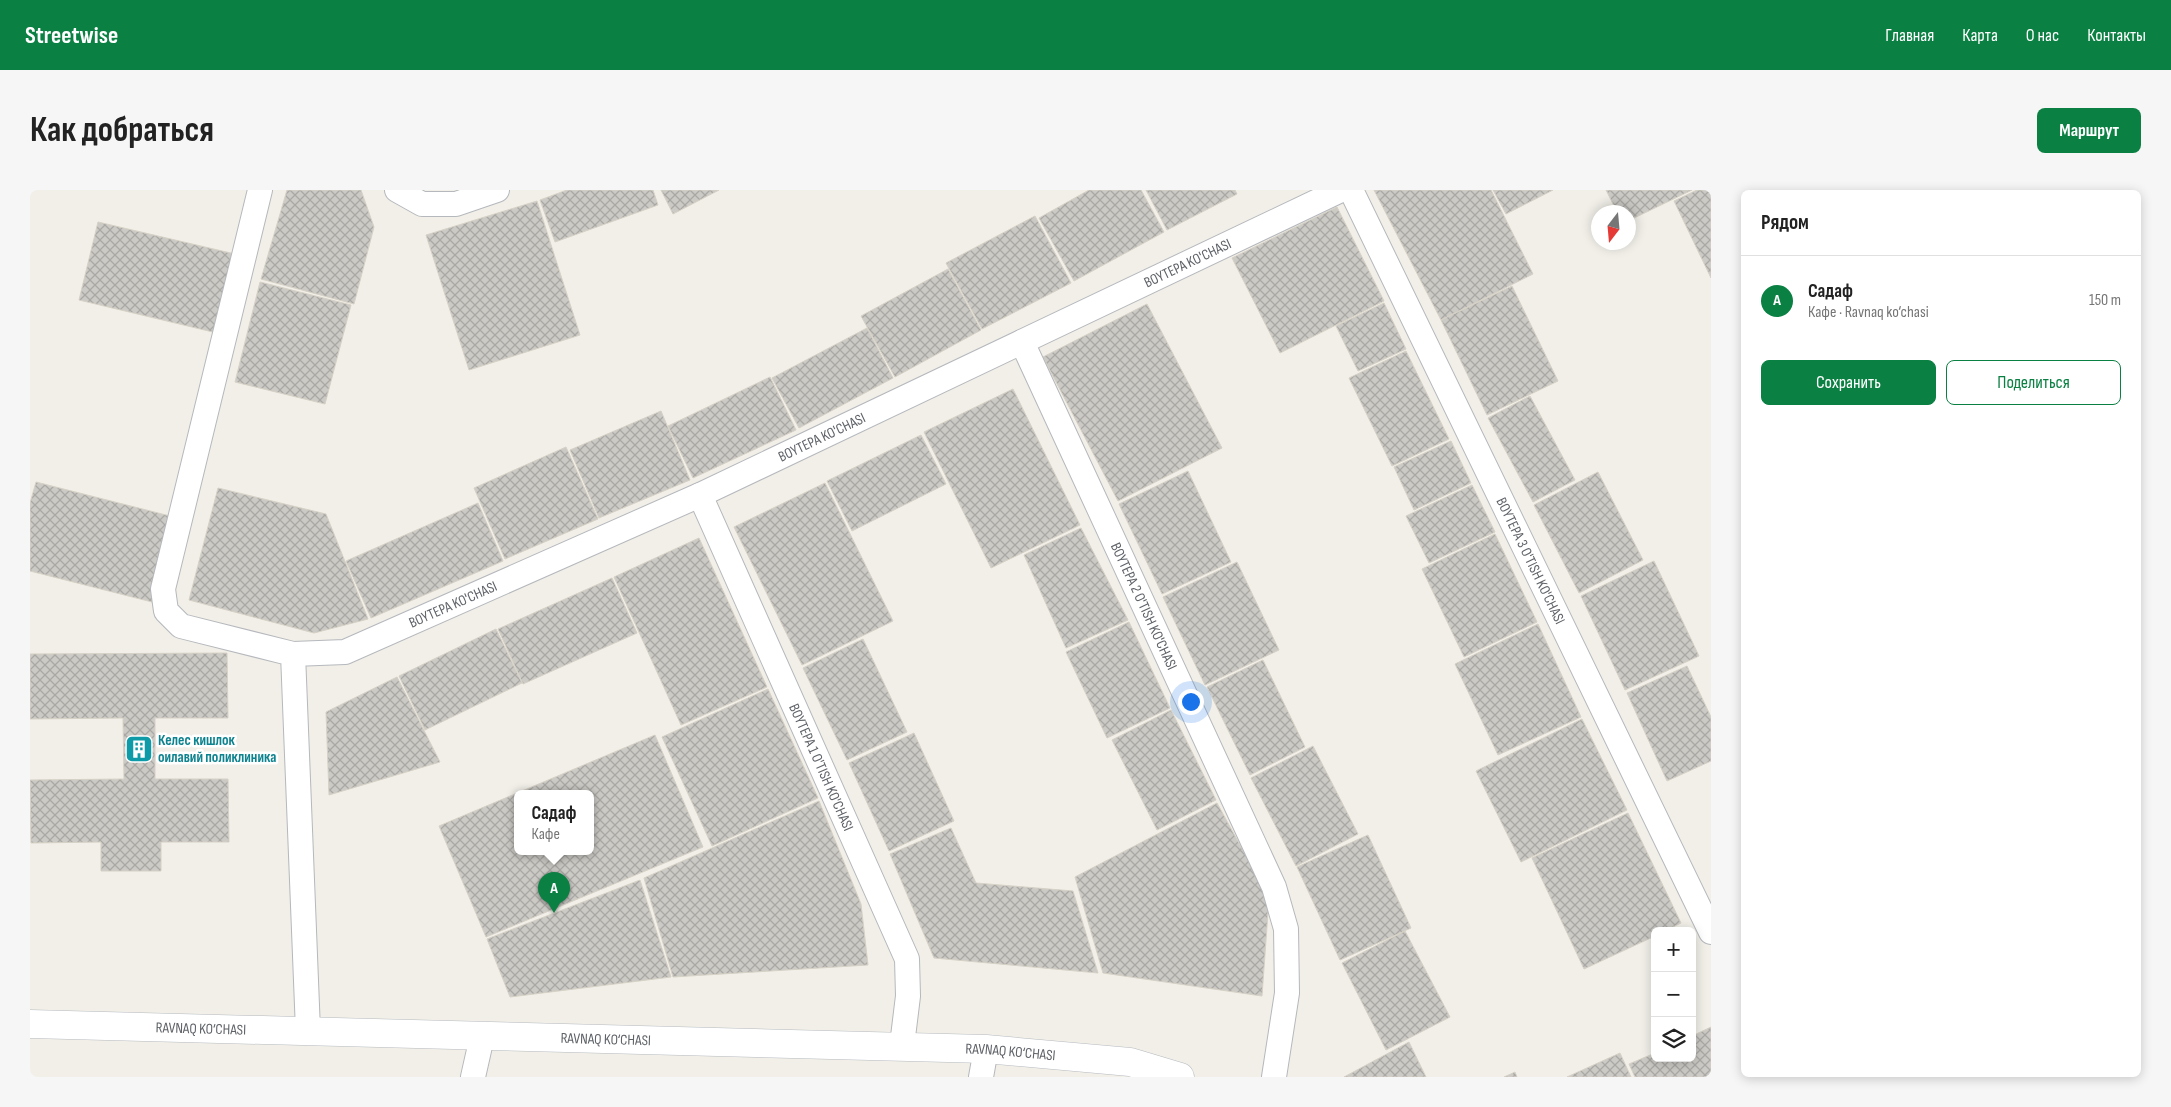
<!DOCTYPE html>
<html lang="ru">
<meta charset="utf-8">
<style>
:root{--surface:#fff;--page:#f6f6f6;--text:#222;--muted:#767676;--line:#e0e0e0;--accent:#0b8043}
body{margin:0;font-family:"Sofia Sans Condensed",sans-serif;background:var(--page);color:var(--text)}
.controls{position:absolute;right:15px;bottom:15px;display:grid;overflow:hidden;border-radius:8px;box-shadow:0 2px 12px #0003}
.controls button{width:45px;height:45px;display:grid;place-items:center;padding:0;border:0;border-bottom:1px solid var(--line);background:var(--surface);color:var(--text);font:25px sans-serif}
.compass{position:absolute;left:1561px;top:15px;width:45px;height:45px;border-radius:50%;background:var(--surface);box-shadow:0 2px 12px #0003;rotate:196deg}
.you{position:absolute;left:1160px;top:511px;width:18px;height:18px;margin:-12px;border:4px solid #fff;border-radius:50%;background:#1a73e8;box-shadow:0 0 0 8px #1a73e833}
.badge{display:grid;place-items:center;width:32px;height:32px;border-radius:50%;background:var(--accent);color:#fff;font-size:16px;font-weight:700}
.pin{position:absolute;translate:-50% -41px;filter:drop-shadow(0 1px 2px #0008)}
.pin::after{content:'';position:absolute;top:26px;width:18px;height:15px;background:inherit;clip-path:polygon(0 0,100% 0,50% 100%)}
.popup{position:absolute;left:484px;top:600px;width:80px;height:65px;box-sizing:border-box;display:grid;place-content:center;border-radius:8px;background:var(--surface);filter:drop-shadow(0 1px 4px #0005);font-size:16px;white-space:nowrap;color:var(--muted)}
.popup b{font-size:19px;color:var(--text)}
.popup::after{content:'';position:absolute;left:50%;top:100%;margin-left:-10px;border:10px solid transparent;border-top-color:var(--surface)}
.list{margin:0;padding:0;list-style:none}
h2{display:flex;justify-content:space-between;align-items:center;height:65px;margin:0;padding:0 20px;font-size:21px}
h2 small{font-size:16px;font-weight:400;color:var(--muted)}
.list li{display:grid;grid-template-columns:32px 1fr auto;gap:15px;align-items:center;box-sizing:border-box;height:90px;padding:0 20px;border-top:1px solid var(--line)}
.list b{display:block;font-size:19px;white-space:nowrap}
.list p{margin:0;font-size:16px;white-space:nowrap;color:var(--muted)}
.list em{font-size:16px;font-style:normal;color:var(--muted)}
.actions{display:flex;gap:10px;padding:15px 20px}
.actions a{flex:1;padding:11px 0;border:1px solid var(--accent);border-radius:8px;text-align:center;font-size:18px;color:var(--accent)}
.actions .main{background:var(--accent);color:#fff}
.icon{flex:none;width:28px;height:28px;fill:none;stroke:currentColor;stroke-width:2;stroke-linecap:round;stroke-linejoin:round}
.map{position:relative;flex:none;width:1681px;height:887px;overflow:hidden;border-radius:8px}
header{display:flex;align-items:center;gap:30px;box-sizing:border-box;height:70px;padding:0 25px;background:var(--accent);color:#fff}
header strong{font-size:24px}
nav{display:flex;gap:28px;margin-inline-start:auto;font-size:18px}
.intro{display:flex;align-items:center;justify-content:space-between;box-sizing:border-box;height:120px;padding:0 30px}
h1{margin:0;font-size:35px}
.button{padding:12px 22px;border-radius:8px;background:var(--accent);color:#fff;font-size:18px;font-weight:700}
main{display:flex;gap:30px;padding:0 30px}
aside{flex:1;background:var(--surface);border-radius:8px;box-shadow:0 2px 12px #0003}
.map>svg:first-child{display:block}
</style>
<header>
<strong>Streetwise</strong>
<nav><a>Главная</a><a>Карта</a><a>О нас</a><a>Контакты</a></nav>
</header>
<div class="intro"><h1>Как добраться</h1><a class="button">Маршрут</a></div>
<main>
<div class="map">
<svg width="1681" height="887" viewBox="0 0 1681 887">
<defs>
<pattern id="building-cross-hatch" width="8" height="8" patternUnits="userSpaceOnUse" patternTransform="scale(1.25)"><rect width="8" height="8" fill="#cccac5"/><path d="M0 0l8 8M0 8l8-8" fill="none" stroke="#a9a8a4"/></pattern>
</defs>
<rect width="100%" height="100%" fill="#f1efe8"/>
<g fill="url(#building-cross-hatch)" stroke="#d6d1c6" fill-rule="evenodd">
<polygon points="257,0 331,0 344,37 324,114 231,89"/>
<polygon points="537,0 623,0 628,15 525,52 510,10"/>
<polygon points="631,0 689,0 643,24"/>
<polygon points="1059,0 1111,0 1134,42 1044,91 1009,28"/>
<polygon points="1116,0 1205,0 1207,4 1137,40"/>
<polygon points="1344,0 1461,0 1503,84 1411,130"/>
<polygon points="1463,0 1523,0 1476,24"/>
<polygon points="1576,0 1662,0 1598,31 1598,22 1587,22"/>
<polygon points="1667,0 1681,0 1681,88 1644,11"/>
<polygon points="507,11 550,145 439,180 396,45"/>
<polygon points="1307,17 1354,111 1250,163 1202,68"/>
<polygon points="1005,26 1041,93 952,139 916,73"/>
<polygon points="68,32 205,64 187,143 49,110"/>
<polygon points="918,79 951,140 865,187 831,126"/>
<polygon points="230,92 321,115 295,214 205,192"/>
<polygon points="1482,96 1528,191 1457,225 1411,130"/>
<polygon points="1354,113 1376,159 1328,181 1306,136"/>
<polygon points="1117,114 1192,258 1088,311 1013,167"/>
<polygon points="837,138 863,188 769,238 742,188"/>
<polygon points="1376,161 1419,249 1362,276 1319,188"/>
<polygon points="740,187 766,240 663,288 638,236"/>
<polygon points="983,199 1050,335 961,378 894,242"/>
<polygon points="1500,206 1545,290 1503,312 1458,228"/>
<polygon points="631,221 660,290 569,328 540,260"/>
<polygon points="891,245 916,294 822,341 797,291"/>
<polygon points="1421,251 1441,293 1384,320 1364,277"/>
<polygon points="536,257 568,329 475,369 444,298"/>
<polygon points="1158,281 1201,372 1132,404 1089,314"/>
<polygon points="1568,282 1613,370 1549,403 1504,315"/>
<polygon points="6,292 144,327 122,412 0,381 0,313"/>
<polygon points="795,293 863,431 772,475 704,337"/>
<polygon points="1442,295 1465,342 1399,373 1376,326"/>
<polygon points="188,298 296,324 338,429 284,443 159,410"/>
<polygon points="448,313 473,371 341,428 316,371"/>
<polygon points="1051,338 1098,430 1036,458 994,365"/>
<polygon points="1465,344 1507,432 1434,467 1392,379"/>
<polygon points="669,348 737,497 651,535 584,387"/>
<polygon points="1624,371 1669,466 1595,500 1551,406"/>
<polygon points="1207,372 1249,460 1175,495 1133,407"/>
<polygon points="582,388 607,443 493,494 468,439"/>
<polygon points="1099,432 1140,518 1077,548 1036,462"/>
<polygon points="1508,434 1551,527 1468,565 1425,474"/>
<polygon points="466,439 492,493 395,540 369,486"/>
<polygon points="833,449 877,542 817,570 773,478"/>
<polygon points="197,463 198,528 125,528 125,589 198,589 199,652 131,652 131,681 71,681 71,652 1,653 0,590 94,589 93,528 0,529 0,464"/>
<polygon points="1233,470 1275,557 1220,585 1177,497"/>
<polygon points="1657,476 1681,527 1681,571 1637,591 1597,503"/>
<polygon points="367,487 410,572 299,605 296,522"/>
<polygon points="738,499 788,608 682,656 632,547"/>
<polygon points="1141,520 1186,610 1127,640 1082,550"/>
<polygon points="1552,529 1597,620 1491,672 1446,581"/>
<polygon points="884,543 924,631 859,661 819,573"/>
<path d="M625,545L673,657L456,747L409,636ZM488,604H560V662H488Z"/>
<polygon points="1283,556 1328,644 1266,676 1221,588"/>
<polygon points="789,611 831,714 838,775 643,787 614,688"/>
<polygon points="1187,613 1239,708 1232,806 1073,783 1045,687"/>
<polygon points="1598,623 1651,733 1635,741 1625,741 1625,746 1554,779 1502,668"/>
<polygon points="921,638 946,693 1043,701 1068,783 904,768 860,664"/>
<polygon points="1338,645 1381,738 1310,770 1267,677"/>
<polygon points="610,690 641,787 480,807 457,749"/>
<polygon points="1375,741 1420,827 1356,860 1312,773"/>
<polygon points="1681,837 1681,887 1605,887 1599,874 1625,863 1625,868 1662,868 1662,846"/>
<polygon points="1379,852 1396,887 1314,887"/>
<polygon points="1590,863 1601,887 1537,887"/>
<polygon points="1485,882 1487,887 1474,887"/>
</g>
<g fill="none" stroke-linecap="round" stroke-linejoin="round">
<g stroke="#b5b8bc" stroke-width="26">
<g id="street">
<polyline points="230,0 133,399 136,421 151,436 263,464 278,841"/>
<polyline points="367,0 392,14 426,14 467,0"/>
<path id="s1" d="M1321,0L1681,742"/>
<path id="s2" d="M992,152L1244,697L1256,739L1257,803L1244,887"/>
<path id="s3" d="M670,305L877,769L878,806L872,855"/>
<path id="s4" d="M263,464L315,462L670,305L1311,0"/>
<polyline points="443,887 452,847"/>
<polyline points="951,887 956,859"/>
</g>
</g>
<g stroke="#b6babf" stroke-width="29">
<g id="secondary">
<path id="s5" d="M0,834L956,859L1100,872L1150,887"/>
</g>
</g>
<use href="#street" stroke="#fff" stroke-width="24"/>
<use href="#secondary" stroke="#fff" stroke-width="28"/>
</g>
<defs>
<g id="building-square" transform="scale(1.4375)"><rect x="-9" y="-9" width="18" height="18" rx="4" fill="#0f9aa8" stroke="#fff"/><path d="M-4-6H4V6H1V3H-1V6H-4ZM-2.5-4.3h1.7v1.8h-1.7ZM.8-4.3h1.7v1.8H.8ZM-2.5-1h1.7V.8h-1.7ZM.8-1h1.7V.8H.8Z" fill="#fff"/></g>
</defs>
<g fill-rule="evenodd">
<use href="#building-square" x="109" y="559"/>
</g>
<g text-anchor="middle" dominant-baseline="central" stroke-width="5" stroke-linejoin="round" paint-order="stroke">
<g font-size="15" fill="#5f6368" stroke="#fff">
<text stroke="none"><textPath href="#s4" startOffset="980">BOYTEPA KO'CHASI</textPath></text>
<text stroke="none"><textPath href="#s4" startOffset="575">BOYTEPA KO'CHASI</textPath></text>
<text stroke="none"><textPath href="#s1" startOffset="412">BOYTEPA 3 O'TISH KO'CHASI</textPath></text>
<text stroke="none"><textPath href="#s4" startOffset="170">BOYTEPA KO'CHASI</textPath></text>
<text stroke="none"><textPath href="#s2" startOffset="291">BOYTEPA 2 O'TISH KO'CHASI</textPath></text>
<text stroke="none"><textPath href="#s3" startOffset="298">BOYTEPA 1 O'TISH KO'CHASI</textPath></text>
<text stroke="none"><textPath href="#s5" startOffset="171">RAVNAQ KO‘CHASI</textPath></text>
<text stroke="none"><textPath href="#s5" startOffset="576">RAVNAQ KO‘CHASI</textPath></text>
<text stroke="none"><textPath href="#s5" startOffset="981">RAVNAQ KO‘CHASI</textPath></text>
</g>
<g font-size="15" font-weight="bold" fill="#0d838f" stroke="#fff" text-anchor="start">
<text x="128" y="550">Келес кишлок<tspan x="128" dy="17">оилавий поликлиника</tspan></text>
</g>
</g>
</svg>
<div class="controls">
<button>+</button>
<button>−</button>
<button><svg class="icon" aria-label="layers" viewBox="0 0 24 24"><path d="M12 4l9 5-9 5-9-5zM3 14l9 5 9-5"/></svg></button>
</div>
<svg class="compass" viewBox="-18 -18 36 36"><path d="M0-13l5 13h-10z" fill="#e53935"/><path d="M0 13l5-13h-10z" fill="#767676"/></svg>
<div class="you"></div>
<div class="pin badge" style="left:524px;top:723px">A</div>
<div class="popup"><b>Садаф</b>Кафе</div>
</div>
<aside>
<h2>Рядом<small></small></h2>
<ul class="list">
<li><span class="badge">A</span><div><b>Садаф</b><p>Кафе · Ravnaq ko‘chasi</p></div><em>150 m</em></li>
</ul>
<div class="actions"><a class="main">Сохранить</a><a>Поделиться</a></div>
</aside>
</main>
